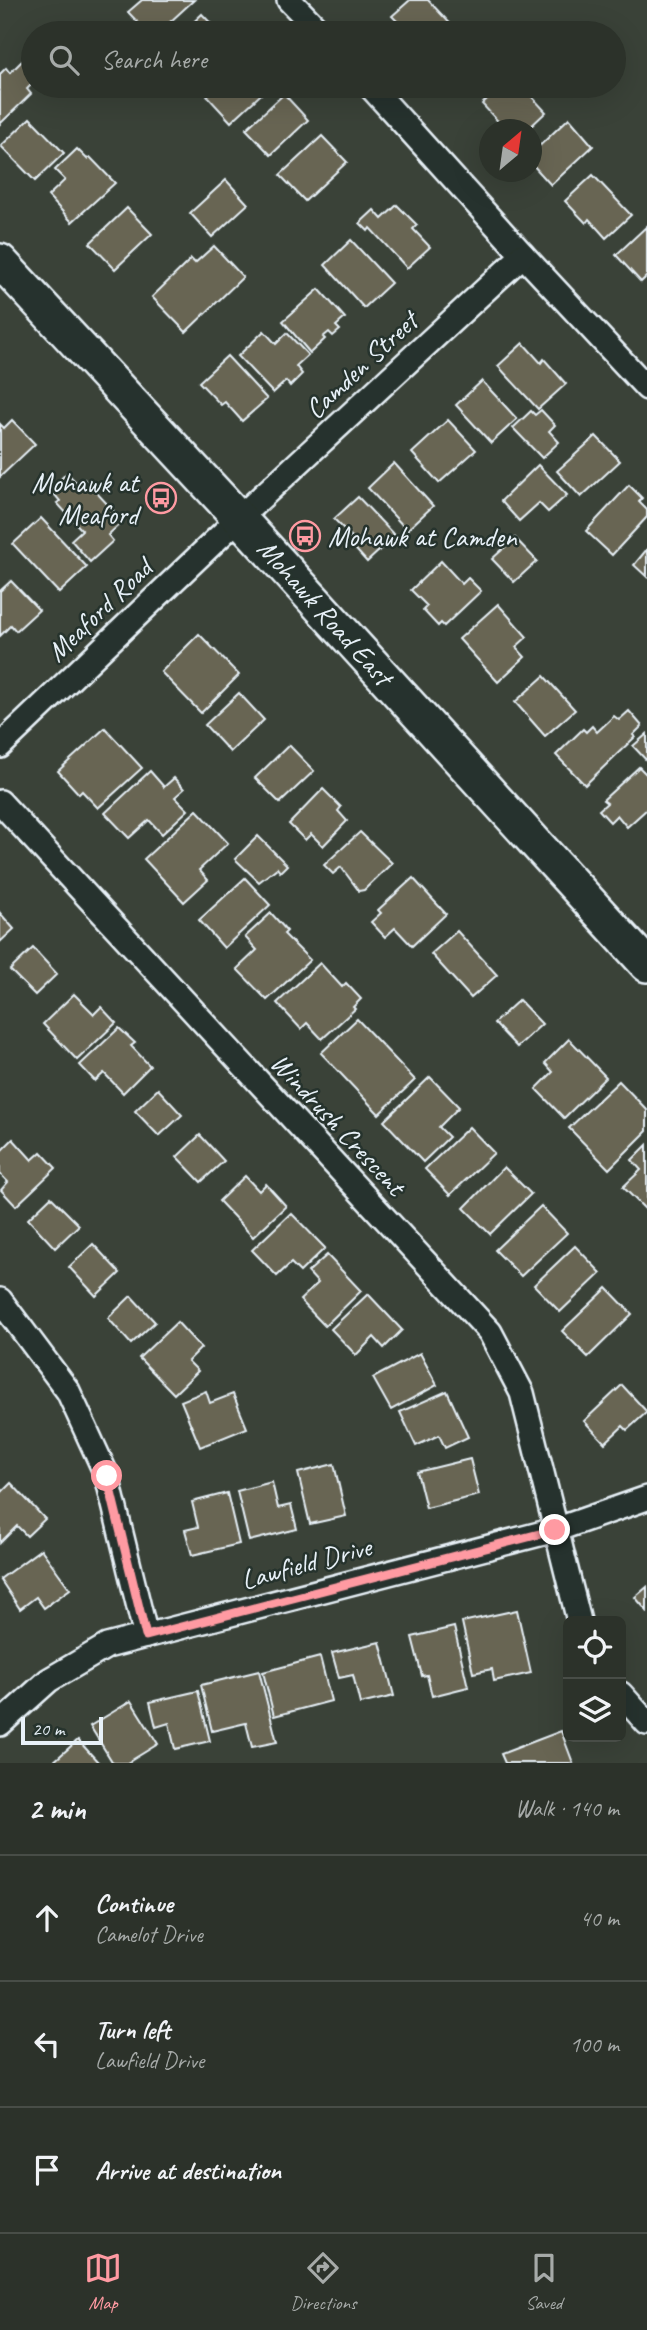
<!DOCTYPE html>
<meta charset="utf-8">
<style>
:root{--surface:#2c322a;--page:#383e36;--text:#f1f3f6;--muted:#a6aaa8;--line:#484d47;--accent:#ff9aa2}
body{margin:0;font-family:Caveat,sans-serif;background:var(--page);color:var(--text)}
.controls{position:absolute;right:21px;bottom:21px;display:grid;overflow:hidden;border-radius:10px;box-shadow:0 7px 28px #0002}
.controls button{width:63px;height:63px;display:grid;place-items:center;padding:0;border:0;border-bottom:2px solid var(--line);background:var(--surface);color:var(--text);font:35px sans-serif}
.compass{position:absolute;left:479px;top:119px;width:63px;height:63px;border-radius:50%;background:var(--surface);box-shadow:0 7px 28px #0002;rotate:29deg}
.scale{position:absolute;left:21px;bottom:18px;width:82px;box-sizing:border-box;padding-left:7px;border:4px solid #e8f1f8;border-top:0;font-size:19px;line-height:24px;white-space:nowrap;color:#e8f1f8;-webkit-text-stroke:5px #26332d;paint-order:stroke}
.stop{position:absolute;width:21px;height:21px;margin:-16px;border:5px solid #ff9aa2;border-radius:50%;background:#fff}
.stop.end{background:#ff9aa2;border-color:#fff;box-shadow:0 2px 7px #0008}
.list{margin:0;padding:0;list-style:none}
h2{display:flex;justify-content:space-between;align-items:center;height:91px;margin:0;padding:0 28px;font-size:30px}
h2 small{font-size:23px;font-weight:400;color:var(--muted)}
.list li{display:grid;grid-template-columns:46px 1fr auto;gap:21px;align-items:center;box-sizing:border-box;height:126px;padding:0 28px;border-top:2px solid var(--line)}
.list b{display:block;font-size:26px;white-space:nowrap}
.list p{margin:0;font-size:23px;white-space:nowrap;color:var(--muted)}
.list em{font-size:23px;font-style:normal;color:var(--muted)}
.icon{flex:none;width:38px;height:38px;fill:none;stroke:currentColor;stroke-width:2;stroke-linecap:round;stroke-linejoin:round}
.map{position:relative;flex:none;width:647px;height:1763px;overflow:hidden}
.search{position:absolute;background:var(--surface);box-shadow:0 7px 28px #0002;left:21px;right:21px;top:21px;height:77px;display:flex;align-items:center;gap:18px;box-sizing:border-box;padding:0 24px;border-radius:38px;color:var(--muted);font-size:26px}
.sheet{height:469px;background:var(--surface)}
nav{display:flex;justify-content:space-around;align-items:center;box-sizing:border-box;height:98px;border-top:2px solid var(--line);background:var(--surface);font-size:19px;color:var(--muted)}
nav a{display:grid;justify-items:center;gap:4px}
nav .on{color:var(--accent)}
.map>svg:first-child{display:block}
</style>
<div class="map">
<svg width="647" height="1763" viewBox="0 0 647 1763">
<rect width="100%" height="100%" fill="#3a4238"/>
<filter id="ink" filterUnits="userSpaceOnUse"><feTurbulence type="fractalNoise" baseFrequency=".0143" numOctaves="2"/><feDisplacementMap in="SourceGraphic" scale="14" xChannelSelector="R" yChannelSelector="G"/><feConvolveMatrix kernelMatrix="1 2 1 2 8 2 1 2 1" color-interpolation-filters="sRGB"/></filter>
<g filter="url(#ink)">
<g fill="#686552" stroke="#e8f1f8" stroke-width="2">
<polygon points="142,0 194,0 158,33 148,33 128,12"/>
<polygon points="410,0 428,0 459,33 409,33 392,16"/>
<polygon points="202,14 220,33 182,33"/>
<polygon points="23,60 33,70 33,83 27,89 31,94 0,124 0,74 6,68 10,73"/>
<polygon points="218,86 270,86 231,122 207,96"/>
<polygon points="501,86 522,86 546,112 527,130 506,130 482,104"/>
<polygon points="284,94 308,120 271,155 246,129"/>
<polygon points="30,118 64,153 35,181 1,146"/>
<polygon points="569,118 593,146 551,185 532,164 532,153"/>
<polygon points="322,136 347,162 305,201 280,175"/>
<polygon points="77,149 87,159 90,157 115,183 72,222 48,196 65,180 55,170"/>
<polygon points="593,175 631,215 606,238 589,219 586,223 565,201"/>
<polygon points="226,180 248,204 212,237 190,213"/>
<polygon points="397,205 417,225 413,229 430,247 407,268 370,228 368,231 360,223 374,210 382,219"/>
<polygon points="127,208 152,234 115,269 90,243"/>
<polygon points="647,226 647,276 641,282 616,255"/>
<polygon points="351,240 391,283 364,308 325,265"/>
<polygon points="214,246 243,277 186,332 152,297 191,259 195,263"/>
<polygon points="319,289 345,318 336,326 340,330 333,336 329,332 323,337 325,339 310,353 283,321"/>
<polygon points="264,331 276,344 287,333 308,355 296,366 302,374 290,386 286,381 273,393 238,356"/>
<polygon points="523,343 541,363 544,359 566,384 538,409 498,366"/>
<polygon points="227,356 267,399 242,421 225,402 221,405 199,382"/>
<polygon points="482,381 517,419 491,443 456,405"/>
<polygon points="541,410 555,425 549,431 559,442 542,458 513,428 531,411 535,415"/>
<polygon points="12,420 35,444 0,477 0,424 4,428"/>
<polygon points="448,420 476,450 439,483 412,453"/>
<polygon points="596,436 620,461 581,497 557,471"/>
<polygon points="394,463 433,506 407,530 368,488"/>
<polygon points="538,465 567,495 548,512 539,503 519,521 501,501"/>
<polygon points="67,473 78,484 84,479 123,521 108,535 113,541 90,562 71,540 82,530 57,503 60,501 50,489"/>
<polygon points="629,485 642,498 639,502 647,510 647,517 612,555 586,531"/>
<polygon points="358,497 395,536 367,562 348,541 352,537 334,519"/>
<polygon points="41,518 87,567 59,593 13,544"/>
<polygon points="515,538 537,561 514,582 492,559"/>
<polygon points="647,549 647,577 634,565"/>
<polygon points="441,561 462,584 468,578 481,591 444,626 441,623 438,626 423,610 427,606 411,590"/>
<polygon points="11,581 39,610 16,631 11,625 0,636 0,591"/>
<polygon points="498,604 527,637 516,647 525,657 498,682 459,639"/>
<polygon points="199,634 239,675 201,713 161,672"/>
<polygon points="544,676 575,710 545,736 515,702"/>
<polygon points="239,693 264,720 230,752 205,725"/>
<polygon points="629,711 642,726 633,735 635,737 585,785 556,755 583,729 586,732 592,726 597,732 614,716 619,720"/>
<polygon points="105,728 142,768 98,808 82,791 79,794 58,771"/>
<polygon points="647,734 647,761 633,746"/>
<polygon points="289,745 314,771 280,803 255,778"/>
<polygon points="639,767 647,775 647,809 627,827 617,815 610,822 599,810 607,803 603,800"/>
<polygon points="150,771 164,787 174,778 184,789 175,797 188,810 162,834 149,820 129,838 105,813"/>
<polygon points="323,789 341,807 338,811 347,821 323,846 311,834 305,840 289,824"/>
<polygon points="197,810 228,843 199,870 208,880 184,902 144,859"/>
<polygon points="360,832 392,863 364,890 359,891 341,867 333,874 324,865"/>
<polygon points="258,836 287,865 280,872 277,868 259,882 235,859"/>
<polygon points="245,878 270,905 224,948 199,920"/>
<polygon points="413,878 446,914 412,946 395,928 385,937 371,922 381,913 378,910"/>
<polygon points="0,913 14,929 0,942"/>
<polygon points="271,913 287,931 284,934 310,960 267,1000 237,969 257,950 245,937"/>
<polygon points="457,931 497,975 471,998 431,954"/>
<polygon points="33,948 57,974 35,995 10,970"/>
<polygon points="320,963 342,987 346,983 361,999 353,1007 355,1009 322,1039 307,1023 301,1029 277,1003"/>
<polygon points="74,994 94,1014 101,1007 116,1023 77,1060 43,1024"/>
<polygon points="519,1000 542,1024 517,1047 494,1023"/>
<polygon points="357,1019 415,1080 379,1114 321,1053"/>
<polygon points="119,1028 135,1043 131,1046 150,1066 123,1093 104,1073 95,1081 80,1065"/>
<polygon points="569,1039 606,1077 564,1118 536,1089 553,1072 545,1063"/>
<polygon points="430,1077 459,1107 439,1127 449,1137 423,1162 384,1121"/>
<polygon points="619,1081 647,1110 647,1131 609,1169 569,1128"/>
<polygon points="158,1089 182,1115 159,1136 135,1111"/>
<polygon points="469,1127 494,1153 450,1195 425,1169"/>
<polygon points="200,1135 224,1161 201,1182 177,1157"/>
<polygon points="13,1139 32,1160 41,1152 56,1168 16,1206 1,1190 8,1182 0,1174 0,1152"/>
<polygon points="647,1145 647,1211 623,1187 641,1170 632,1160"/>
<polygon points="504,1167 531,1194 490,1234 464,1208"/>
<polygon points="245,1176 259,1191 266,1184 286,1206 253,1237 219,1201"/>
<polygon points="51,1197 79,1225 55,1248 28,1219"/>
<polygon points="541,1206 567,1233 521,1276 495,1250"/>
<polygon points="291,1213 325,1248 300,1272 291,1263 277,1276 252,1250"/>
<polygon points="93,1244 120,1273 96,1296 69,1267"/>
<polygon points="575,1246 601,1273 560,1312 534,1285"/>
<polygon points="327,1255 361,1291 325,1326 300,1300 318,1283 308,1272"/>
<polygon points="607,1288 632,1314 588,1357 562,1331"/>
<polygon points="368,1294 402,1330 384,1348 374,1337 356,1355 331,1329"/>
<polygon points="131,1296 155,1322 131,1344 108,1318"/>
<polygon points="177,1322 201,1348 188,1361 198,1371 174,1394 139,1358"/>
<polygon points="420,1353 437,1385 391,1410 373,1378"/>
<polygon points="622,1385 647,1412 627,1430 623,1426 605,1443 584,1421"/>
<polygon points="206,1391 210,1403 233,1394 247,1428 200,1447 181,1401"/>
<polygon points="447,1391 468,1437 445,1448 439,1435 416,1446 400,1412"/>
<polygon points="470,1459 479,1495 426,1508 417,1472"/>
<polygon points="334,1464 346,1516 310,1524 298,1473"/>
<polygon points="272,1482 278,1508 291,1505 297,1529 249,1541 237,1491"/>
<polygon points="11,1483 45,1519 27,1536 17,1526 0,1543 0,1494"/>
<polygon points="227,1493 239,1544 192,1555 185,1530 198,1527 192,1502"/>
<polygon points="41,1549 70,1589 44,1608 36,1597 20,1609 0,1579"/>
<polygon points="647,1587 647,1611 635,1597"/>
<polygon points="517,1610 531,1673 494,1681 492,1669 473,1673 462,1622"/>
<polygon points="454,1627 468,1687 432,1696 427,1675 422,1676 412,1637"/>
<polygon points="380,1642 394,1696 360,1704 353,1675 339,1678 332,1653"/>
<polygon points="320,1657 331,1701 274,1716 263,1672"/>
<polygon points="259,1671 277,1742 252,1747 246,1723 212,1731 201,1685"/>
<polygon points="198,1691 210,1741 175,1749 169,1723 156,1727 150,1702"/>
<polygon points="131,1701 158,1744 127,1763 113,1763 90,1726"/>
<polygon points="561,1731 573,1763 505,1763 501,1754"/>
<polygon points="78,1740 99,1763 52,1763"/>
</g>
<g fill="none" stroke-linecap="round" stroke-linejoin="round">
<g stroke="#e8f1f8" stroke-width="28">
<g id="minor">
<polyline points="289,0 321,33"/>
<polyline points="370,86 523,255 647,388"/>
<polyline points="0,746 239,518 523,255"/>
<polyline points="0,802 490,1332 522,1393 579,1621"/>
<polyline points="0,1300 68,1391 107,1476 146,1636"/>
<polyline points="621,1694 647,1723"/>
<polyline points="0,1724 49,1680 107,1646 555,1530 647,1498"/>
</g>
</g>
<g stroke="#e8f1f8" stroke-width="38">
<polyline id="secondary" points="0,261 239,518 647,965"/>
</g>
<use href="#minor" stroke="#26332d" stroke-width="23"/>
<use href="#secondary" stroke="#26332d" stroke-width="33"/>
</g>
</g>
<g fill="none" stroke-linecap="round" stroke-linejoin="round" filter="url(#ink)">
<polyline stroke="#ff9aa2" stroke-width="9" points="107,1476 146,1636 555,1530"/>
</g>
<defs>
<g id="bus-ring" transform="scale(1.575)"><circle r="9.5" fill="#26332d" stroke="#ff9aa2" stroke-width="1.5"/><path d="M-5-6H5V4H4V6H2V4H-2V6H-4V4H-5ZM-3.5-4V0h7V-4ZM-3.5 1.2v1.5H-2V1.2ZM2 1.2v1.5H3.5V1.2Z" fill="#ff9aa2"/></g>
</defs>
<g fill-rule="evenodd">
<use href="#bus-ring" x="161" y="498"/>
<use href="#bus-ring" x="305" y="536"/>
</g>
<g text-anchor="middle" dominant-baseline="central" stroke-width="5" stroke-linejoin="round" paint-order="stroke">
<g font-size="28" fill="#e8f1f8" stroke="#26332d">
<text transform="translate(361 365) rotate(-43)">Camden Street</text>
<text transform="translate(99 610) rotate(-44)">Meaford Road</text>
<text transform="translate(325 612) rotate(48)">Mohawk Road East</text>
<text transform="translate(338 1124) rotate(47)">Windrush Crescent</text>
<text transform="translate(306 1563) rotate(-15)">Lawfield Drive</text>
</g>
<g font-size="28" fill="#e8f1f8" stroke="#26332d" text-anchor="end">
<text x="138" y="482">Mohawk at<tspan x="138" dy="32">Meaford</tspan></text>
<text x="328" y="536" text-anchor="start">Mohawk at Camden</text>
</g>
</g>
</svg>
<div class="controls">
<button><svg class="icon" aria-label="locate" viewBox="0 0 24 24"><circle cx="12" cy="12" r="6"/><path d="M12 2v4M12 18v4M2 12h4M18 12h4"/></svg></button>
<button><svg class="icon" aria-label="layers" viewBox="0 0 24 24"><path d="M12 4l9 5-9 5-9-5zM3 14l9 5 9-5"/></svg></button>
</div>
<svg class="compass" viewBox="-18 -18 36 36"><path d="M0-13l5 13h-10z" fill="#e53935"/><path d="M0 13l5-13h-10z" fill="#a6aaa8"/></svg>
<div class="scale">20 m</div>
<div class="stop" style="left:107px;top:1476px"></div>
<div class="stop end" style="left:555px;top:1530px"></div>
<div class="search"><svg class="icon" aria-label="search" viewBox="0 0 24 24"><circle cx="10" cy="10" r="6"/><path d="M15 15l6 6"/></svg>Search here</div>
</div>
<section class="sheet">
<h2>2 min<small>Walk · 140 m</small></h2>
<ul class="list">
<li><svg class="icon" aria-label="ahead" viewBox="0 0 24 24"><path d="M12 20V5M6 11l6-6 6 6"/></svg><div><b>Continue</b><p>Camelot Drive</p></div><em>40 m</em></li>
<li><svg class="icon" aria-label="left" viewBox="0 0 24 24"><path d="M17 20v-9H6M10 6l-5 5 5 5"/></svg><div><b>Turn left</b><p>Lawfield Drive</p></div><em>100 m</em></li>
<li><svg class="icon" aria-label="arrive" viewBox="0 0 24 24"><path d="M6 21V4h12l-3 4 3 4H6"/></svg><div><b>Arrive at destination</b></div></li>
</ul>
</section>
<nav>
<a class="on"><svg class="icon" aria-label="map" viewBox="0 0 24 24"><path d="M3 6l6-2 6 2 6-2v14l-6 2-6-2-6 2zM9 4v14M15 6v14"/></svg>Map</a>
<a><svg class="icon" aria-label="directions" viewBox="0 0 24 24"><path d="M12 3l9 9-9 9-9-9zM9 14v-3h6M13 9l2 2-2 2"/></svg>Directions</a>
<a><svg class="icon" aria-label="saved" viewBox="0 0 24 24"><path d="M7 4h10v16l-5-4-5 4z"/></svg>Saved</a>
</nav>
